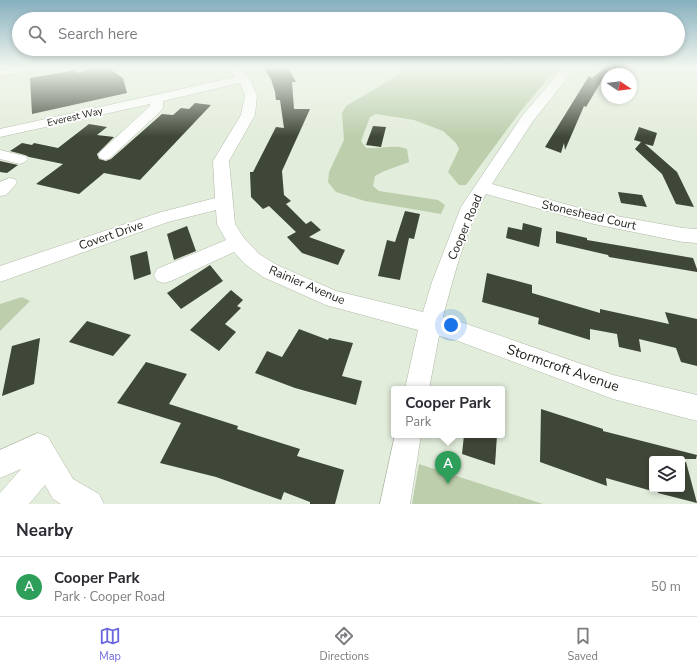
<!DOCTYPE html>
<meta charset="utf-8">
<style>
:root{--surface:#fff;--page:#f2f2f3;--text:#2b2b33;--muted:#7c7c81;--line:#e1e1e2;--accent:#6a66e0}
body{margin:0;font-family:"Nunito Sans",sans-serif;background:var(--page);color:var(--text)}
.controls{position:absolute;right:12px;bottom:12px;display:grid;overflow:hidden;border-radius:4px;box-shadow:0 2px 6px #0003}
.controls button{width:36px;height:36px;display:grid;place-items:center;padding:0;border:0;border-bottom:1px solid var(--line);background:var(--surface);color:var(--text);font:20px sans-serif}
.compass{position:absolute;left:601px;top:68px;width:36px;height:36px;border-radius:50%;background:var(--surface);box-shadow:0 2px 6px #0003;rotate:103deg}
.you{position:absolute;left:451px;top:325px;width:14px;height:14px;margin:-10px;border:3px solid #fff;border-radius:50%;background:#1a73e8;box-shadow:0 0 0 6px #1a73e833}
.badge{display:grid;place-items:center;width:26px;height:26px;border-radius:50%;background:var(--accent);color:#fff;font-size:13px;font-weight:700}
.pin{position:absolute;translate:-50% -33px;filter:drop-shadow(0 1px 2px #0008)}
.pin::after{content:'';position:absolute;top:21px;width:14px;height:12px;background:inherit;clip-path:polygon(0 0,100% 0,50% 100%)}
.popup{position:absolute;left:391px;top:386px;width:114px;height:52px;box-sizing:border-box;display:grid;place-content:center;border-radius:4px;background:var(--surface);filter:drop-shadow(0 1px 3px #0005);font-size:13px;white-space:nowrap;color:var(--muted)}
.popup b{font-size:15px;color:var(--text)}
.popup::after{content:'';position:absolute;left:50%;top:100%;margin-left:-8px;border:8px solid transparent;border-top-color:var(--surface)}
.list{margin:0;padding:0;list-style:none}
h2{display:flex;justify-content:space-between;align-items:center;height:52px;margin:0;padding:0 16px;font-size:17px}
h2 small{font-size:13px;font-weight:400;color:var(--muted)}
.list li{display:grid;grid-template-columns:26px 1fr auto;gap:12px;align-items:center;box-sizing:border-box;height:60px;padding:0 16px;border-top:1px solid var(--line)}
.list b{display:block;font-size:15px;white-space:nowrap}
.list p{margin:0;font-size:13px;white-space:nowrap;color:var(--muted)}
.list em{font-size:13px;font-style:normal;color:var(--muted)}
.icon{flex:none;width:22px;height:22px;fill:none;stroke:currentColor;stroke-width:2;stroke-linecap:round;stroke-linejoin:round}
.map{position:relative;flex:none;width:697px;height:504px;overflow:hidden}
.search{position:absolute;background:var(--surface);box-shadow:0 2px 6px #0003;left:12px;right:12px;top:12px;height:44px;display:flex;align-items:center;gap:10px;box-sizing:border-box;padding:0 14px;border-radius:22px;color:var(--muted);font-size:15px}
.sheet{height:112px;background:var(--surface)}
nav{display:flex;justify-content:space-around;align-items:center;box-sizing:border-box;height:56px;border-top:1px solid var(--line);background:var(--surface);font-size:11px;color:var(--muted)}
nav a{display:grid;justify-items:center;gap:2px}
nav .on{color:var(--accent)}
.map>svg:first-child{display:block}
</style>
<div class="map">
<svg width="697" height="504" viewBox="0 0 697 504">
<rect width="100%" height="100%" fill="#e3eddb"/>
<g fill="#bcceac">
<path d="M407,67H561L554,71L520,112L466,185H459L448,172L459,149L456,143L443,131L414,120L376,114L370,117L361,141L366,148C380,149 395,144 407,149L409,162C397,167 387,169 375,176L373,186L379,191L438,200L445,205L441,214L365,201L336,192L328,182L329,172L344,140L342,113L346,106L387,82Z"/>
<polygon points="22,297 30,301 0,331 0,304"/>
<polygon points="419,464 543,504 412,504"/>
</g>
<g fill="#3f4738">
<polygon points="95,67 107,67 123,78 127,93 32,114 30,78 76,70 77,73"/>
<polygon points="263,67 288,67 296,82 292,82 294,109 310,109 282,171 284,195 291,201 286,204 306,224 311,221 321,230 309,237 345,250 338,265 302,253 287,237 296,232 269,206 263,209 251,197 250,172 253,172 276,127 284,128 280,100 276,100 275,92 271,79"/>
<polygon points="606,67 610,67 586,107 584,106 565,150 564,143 561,153 545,147 589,76 592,78"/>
<polygon points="195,103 211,105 140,180 104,173 79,194 36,184 63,164 29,157 25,155 10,151 22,143 32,145 34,143 58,148 89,124 107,127 97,135 114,137 97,154 99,159 106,161 111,159 162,114 173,115 181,108 189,109"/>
<polygon points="373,126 386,127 381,147 366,145"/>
<polygon points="639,127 657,133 653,146 645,144 677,172 694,207 676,204 662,174 635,149 641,142 634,140"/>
<polygon points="0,161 18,165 7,173 0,172"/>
<polygon points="618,192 642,195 647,207 621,203"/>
<polygon points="405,211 420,214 414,239 409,238 400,280 378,276 387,240 395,242"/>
<polygon points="523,223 542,228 539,247 506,238 508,227 522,230"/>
<polygon points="187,226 196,251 174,260 167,234"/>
<polygon points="556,231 587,238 587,240 693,258 697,269 697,272 609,257 608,255 556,243"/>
<polygon points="147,251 151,274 134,280 130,256"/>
<polygon points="210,265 223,281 181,309 167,293"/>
<polygon points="487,273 532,285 532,293 600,313 600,309 669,324 665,312 697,319 697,366 681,362 676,348 639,339 641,352 619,347 617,334 590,329 590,340 538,324 539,318 482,302"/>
<polygon points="231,290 243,300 237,306 241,308 225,324 236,332 219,351 190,330"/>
<polygon points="87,321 131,335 113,356 69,342"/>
<polygon points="299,329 328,340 329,338 353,343 342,376 362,381 356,405 295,388 255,373 267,351 282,357"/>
<polygon points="40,338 34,384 2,396 12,346"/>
<polygon points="146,362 187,374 169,404 238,426 237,429 300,449 297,456 344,470 335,504 310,504 310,502 284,492 281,500 216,477 160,463 181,423 117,403"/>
<polygon points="541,409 603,429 603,431 697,455 696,459 652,459 652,491 606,478 607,486 540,462"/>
<polygon points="464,435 497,435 495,465 462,454"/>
<polygon points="686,462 697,503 658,493 658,489 682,489 682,463"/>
</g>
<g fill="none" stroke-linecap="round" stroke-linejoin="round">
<g stroke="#b0b9a8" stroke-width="1">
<g id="minor">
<polygon points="21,67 47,67 45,69 41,70 0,76 0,70"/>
<path d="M228,67H240L250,79L257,95L255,115L229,161L235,224L244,238L259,254L277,265L336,291L423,312L432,282L461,207L522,116L560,71L565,67H576L533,121L492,184L594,212L683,228L697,229V243L683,242L594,224L486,194C466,228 453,279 443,317L458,321L613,375L697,395V421L613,399L458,341L439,336L429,389H405L418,330L326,305L263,277L245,264L234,252L171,281L164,283L157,281L154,275L157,269L226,240L217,224L216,210L168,222L0,282V266L158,213L215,198L213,161L241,115L245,95L240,83L163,101V107L162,110L110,158L105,160L100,158L98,155L100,152L150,106V104L0,137V129L236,77Z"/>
<polygon points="0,150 25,156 28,159 25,162 20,164 0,159"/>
<polygon points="9,178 15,179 17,183 6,195 0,196 0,182"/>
<polygon points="38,433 48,437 73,479 99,494 104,504 61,504 53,499 45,485 29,504 0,504 0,493 21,469 0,478 0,450"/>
<polygon points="395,435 421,435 410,504 380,504"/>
</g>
</g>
<use href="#minor" fill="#fff" fill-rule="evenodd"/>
</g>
<linearGradient id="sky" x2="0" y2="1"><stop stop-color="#86afbe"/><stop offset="0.49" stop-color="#f2f7ef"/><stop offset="1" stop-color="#f2f7ef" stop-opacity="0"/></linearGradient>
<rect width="697" height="137" fill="url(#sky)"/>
<g text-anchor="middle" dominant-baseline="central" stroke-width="4" stroke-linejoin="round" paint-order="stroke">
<g font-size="10" fill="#1c2019" stroke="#fff">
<text transform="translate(75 117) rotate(-13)">Everest Way</text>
</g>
<g font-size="12" fill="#1c2019" stroke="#fff">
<text transform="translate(589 215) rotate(13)">Stoneshead Court</text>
<text transform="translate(465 227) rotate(-67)">Cooper Road</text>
<text transform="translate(111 235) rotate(-19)">Covert Drive</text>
<text transform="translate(307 285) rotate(23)">Rainier Avenue</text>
</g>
<g font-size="14" fill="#1c2019" stroke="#fff">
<text transform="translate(563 368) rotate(19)">Stormcroft Avenue</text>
</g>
</g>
</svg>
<div class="controls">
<button><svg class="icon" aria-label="layers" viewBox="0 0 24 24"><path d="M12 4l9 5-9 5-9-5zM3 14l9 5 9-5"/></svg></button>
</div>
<svg class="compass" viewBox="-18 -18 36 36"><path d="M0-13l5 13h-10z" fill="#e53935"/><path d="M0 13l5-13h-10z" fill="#7c7c81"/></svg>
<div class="you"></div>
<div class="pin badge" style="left:448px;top:484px;background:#2e9e5b">A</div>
<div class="popup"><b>Cooper Park</b>Park</div>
<div class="search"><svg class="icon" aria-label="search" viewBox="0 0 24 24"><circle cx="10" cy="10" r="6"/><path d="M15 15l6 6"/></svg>Search here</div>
</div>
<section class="sheet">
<h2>Nearby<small></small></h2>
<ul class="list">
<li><span class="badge" style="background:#2e9e5b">A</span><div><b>Cooper Park</b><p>Park · Cooper Road</p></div><em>50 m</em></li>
</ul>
</section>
<nav>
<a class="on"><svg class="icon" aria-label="map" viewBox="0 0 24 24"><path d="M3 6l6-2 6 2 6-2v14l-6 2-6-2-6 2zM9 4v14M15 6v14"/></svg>Map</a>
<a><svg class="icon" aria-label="directions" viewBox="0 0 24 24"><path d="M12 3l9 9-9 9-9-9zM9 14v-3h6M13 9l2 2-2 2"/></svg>Directions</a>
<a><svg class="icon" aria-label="saved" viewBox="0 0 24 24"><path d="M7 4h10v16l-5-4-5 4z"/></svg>Saved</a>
</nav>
